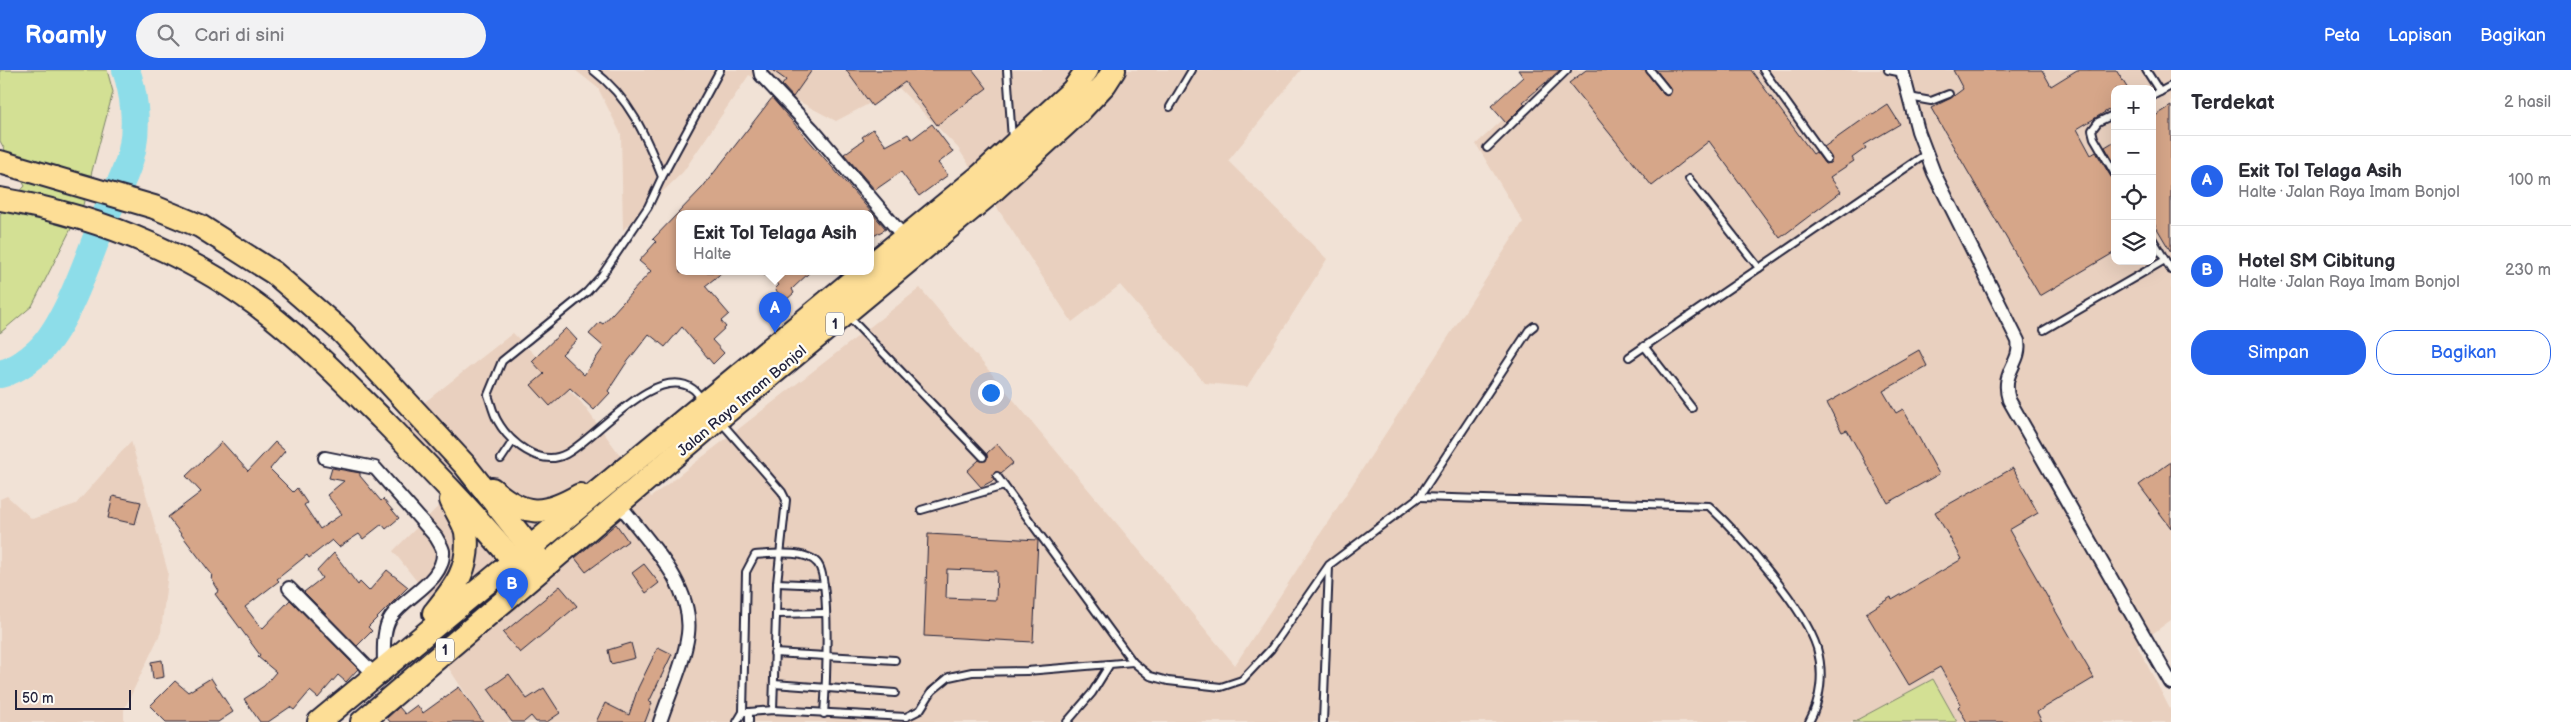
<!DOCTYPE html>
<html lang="id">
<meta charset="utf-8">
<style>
:root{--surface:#fff;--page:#f2f2f3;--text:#2b2b33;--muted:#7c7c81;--line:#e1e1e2;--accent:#2563eb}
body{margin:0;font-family:"Balsamiq Sans",sans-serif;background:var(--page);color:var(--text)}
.controls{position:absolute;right:15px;top:15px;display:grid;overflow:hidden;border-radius:10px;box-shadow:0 5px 20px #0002}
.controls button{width:45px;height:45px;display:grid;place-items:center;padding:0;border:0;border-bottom:1px solid var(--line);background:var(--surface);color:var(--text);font:25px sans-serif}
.scale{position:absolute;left:15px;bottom:12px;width:116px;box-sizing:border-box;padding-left:5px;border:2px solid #22223b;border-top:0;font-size:14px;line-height:18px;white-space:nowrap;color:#22223b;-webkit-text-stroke:4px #fdfcf7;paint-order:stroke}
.you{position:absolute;left:990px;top:322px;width:18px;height:18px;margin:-12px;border:4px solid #fff;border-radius:50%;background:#1a73e8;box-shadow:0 0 0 8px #1a73e833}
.badge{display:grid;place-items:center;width:32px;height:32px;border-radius:50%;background:var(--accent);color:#fff;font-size:16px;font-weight:700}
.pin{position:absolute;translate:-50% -41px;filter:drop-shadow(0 1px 2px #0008)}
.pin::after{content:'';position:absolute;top:26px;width:18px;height:15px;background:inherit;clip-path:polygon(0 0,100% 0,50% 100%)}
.popup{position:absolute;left:676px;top:140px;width:198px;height:65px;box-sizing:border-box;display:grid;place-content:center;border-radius:10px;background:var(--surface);filter:drop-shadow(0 1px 4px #0005);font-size:16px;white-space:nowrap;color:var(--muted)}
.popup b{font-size:19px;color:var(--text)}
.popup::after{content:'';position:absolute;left:50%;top:100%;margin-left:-10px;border:10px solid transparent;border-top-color:var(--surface)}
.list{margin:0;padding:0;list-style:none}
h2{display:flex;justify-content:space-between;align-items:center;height:65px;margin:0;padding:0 20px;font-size:21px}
h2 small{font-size:16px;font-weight:400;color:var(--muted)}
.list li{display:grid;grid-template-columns:32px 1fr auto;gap:15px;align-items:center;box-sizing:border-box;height:90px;padding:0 20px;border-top:1px solid var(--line)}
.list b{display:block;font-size:19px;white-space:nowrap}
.list p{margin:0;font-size:16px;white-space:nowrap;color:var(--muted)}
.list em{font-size:16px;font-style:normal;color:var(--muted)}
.actions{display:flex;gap:10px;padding:15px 20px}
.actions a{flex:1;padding:11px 0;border:1px solid var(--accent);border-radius:20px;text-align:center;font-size:18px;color:var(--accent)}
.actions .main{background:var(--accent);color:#fff}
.icon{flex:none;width:28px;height:28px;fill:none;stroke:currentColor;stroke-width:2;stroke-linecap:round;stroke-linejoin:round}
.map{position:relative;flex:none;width:2171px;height:652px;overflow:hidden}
header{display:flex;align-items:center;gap:30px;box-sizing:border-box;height:70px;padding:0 25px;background:var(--accent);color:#fff}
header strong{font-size:24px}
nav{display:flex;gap:28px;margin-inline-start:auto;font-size:18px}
.search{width:350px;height:45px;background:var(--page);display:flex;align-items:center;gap:12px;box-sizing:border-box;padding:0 18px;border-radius:28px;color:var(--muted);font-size:19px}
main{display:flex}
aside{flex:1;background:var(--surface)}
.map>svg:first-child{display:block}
</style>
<header>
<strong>Roamly</strong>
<div class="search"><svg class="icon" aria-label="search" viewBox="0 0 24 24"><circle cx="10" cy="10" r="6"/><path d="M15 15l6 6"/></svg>Cari di sini</div>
<nav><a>Peta</a><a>Lapisan</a><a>Bagikan</a></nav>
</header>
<main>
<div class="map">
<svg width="2171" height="652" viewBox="0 0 2171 652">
<rect width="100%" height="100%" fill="#f1e2d6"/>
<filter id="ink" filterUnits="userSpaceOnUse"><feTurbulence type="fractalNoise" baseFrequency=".02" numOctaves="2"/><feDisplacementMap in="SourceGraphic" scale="10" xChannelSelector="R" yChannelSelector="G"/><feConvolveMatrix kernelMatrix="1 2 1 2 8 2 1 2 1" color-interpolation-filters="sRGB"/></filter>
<g filter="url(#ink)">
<g fill="#e9d0bf" fill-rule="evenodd">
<polygon points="575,0 1301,0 1228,91 1327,189 1247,317 1205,313 1120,215 1072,252 958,78 899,18 836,51 749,5 683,102 623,160 621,64 598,18"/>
<path d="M1558,0H2171V550L2137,575L2171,641V652H1957L1933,609L1853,652H484L437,580L456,561L393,481L452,423L393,357L513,263L581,332L651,427L920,218L1235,595L1523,152L1476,74ZM2115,19H2152V191H2115Z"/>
<polygon points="131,371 168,502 161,562 124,640 124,652 0,652 0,429 7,426 32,449 76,434"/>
</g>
<g fill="#d3e094" stroke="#7a8168">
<polygon points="0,0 107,0 113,22 83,135 32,236 0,263 0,144 25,116 0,71"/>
<polygon points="1933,609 1957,652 1853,652"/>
</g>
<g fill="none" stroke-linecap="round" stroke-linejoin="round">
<path stroke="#8ddde9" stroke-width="28" d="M0,304C14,301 28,291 39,281C68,252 88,188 104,149C114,126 129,100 133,75C137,51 134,23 126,0"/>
</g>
<g fill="#d6a689" stroke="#22223b" fill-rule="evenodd">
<polygon points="772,0 812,0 793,27 782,15 786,10"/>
<polygon points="846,0 973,0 987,18 937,55 905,12 872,36"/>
<polygon points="1518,0 1560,0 1523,32 1525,34 1506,53 1491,36 1523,7"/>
<polygon points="1586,0 1645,0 1663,24 1667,26 1672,20 1656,0 1751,0 1813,84 1816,82 1825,94 1830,93 1832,89 1824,77 1872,43 1873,45 1888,35 1900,54 1864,75 1866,78 1852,88 1854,91 1830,107 1841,122 1780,168 1709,71 1652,116 1569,13"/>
<polygon points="1953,0 2042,0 2051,16 2077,0 2116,0 2128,19 2115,19 2115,36 2077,59 2091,85 2096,82 2111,107 2115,109 2115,182 2040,226 1931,38 1951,28 1963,19"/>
<polygon points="772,28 886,159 870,168 870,144 680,144 680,202 723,202 705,216 729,244 721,251 726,257 712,270 724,283 713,294 682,257 665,277 649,264 625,295 608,321 610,323 594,340 570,318 550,336 531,315 544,304 532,291 566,258 577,270 562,284 584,305 604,277 589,264 600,252 603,254 651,201 639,191 656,172 653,169 702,118"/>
<polygon points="2171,36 2171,182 2152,150 2152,48"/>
<polygon points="932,54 953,82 938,93 948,105 919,126 901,102 875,120 844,84 864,70 862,67 873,59 886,76 908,64 912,69"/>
<polygon points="2115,71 2115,94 2105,77"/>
<polygon points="760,202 810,202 792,219 794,223 785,231 775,219 779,215"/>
<polygon points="1919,280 1927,296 1883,321 1896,343 1903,339 1939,404 1888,433 1847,360 1842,362 1827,333"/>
<polygon points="222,372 248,401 275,372 285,381 270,399 293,422 297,418 307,433 304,435 320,459 342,444 327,425 344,411 329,408 332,398 360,403 360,406 381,431 383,429 399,448 386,459 382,454 363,469 359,464 339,477 332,470 309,488 307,485 277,509 279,511 245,537 262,559 290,530 358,599 346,612 338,605 318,628 310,621 294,640 290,637 268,652 260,652 244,629 264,616 276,602 258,587 260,585 215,524 219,521 211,508 213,506 168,447 201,422 186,406"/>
<polygon points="997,374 1013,393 1001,403 994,402 994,410 981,417 967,401 979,390 986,391 987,383"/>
<polygon points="2171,392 2171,458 2139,415"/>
<polygon points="2013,398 2038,443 2009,460 2094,608 2037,642 2042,652 1967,652 1958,637 1961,634 1940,597 1909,615 1866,543 1891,527 1892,530 1962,489 1935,442"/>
<polygon points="113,426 141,432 135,454 108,448"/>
<polygon points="616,454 628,471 586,502 575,488"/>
<path d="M928,464L1038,470L1033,572L924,566ZM947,499L997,501L996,530L946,528Z"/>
<polygon points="334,483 358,515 360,512 369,521 387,500 408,517 368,557 372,561 357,576 304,522 322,508 317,501"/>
<polygon points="644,494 659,513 646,523 632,503"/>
<polygon points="560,516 577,536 520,583 503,563"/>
<polygon points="631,573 635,588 611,594 608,580"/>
<polygon points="658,577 672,584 649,632 652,633 645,652 596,652 605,633 629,645 638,618"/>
<polygon points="162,590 164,607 153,609 151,592"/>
<polygon points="509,604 527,629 544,618 560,643 547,652 536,652 531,646 524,652 512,652 488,619"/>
<polygon points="211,608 233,642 218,652 166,652 150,636 175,611 188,622"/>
<polygon points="459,617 483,652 390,652 387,648 399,637 405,644 417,635 423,643"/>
</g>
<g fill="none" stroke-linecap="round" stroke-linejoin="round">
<g stroke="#22223b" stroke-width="10">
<g id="lane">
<path d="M593,0C630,28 646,66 662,107L648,137L602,205L587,222L502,291L488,325C491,333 493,343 497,350C509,372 540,398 566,384C595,369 656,292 693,319C697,322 700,327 703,331"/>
<polyline points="1007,0 1012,69"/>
<polyline points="1650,0 1667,21"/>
<polyline points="1763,0 1827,89"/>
<polyline points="1888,0 1903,3"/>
<polyline points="2146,0 2160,22"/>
<polyline points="2152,26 2171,16"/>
<polyline points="1909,27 1931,31 1949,24"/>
<polyline points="1170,37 1192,0"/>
<polyline points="2115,44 2098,52 2092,60 2094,68 2115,104"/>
<polyline points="1487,78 1567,0"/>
<polyline points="662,107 720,0"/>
<polyline points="1689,109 1759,198"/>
<polyline points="2152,168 2171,200"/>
<polyline points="849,247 983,387"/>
<polyline points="2044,260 2165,190"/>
<polyline points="1644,276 1692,338"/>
<polyline points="1629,287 1926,84"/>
<polyline points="720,351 782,422 786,430 777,513 773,640"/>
<polyline points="501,389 513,371"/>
<polyline points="997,406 1133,592 1150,606 1168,611 1221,617 1242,610 1271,579 1329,495 1419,427 1529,260 1534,256"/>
<path d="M1419,427L1709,436C1741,466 1804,537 1817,578C1824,603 1821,630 1809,652"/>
<polyline points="921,440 1004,416"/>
<polyline points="777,513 824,515"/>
<polyline points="777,544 825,543"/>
<polyline points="774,583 895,590"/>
<polyline points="774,614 895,623"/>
<path d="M743,642L746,502L755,485C771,484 807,479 818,494C831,511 826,618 824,644"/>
<polyline points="749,642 773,640 906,647 920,640 932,621 949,607 972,602 1027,601 1110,594"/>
<polyline points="737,652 743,642 749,642 749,652"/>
<polyline points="1067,652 1092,623 1110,594 1133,592"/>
<polyline points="1323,652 1329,496"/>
</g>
</g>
<g stroke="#22223b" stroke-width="16">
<g id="street">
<polyline points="760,0 761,5 812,59 904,167"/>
<path d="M1902,0L1918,61L1934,103L2018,271C2022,294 2000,301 2009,330L2171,613"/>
<path d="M325,388L375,398L436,467C438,471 442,476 443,481C445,511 405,526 391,547C382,560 384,582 384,597"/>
<path d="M620,435C647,471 694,515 688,564C684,594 669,624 660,652"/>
<polyline points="289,518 375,605"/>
</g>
</g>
<g stroke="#22223b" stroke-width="26">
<g id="highway">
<polyline points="0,92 154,137 200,156 274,203 342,262 464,394 539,489"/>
<path d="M0,129C105,147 207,190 288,260C322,288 352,320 384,351C432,400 479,448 522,501"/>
<polyline points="870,196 981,105 1073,20 1087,0"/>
<path d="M492,419C524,447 544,446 580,425"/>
<path d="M434,543C455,517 471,498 466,462C464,452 455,440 451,430"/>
<polyline points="319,652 863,202"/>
<polyline points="362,652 718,349 993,121 1076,45 1105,14 1114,0"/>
</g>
</g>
<use href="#lane" stroke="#fdfcf7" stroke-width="6"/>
<use href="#street" stroke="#fdfcf7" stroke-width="12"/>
<use href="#highway" stroke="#fdde96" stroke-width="22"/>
</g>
</g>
<g text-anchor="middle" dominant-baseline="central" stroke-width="4.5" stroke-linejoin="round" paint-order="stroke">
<g fill="#fdfcf7" stroke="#646373" stroke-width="1">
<rect x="826" y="242.5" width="18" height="23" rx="4"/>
<rect x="436" y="568.5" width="18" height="23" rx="4"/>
</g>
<g font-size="14" font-weight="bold" fill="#22223b">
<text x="835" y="254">1</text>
<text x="445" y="580">1</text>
</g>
<g font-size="15" fill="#22223b" stroke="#fdfcf7">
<text transform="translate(742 331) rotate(-40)">Jalan Raya Imam Bonjol</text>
</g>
</g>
</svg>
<div class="controls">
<button>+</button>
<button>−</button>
<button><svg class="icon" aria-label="locate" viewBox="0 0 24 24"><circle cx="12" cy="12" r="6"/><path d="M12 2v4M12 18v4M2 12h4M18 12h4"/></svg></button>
<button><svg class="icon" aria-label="layers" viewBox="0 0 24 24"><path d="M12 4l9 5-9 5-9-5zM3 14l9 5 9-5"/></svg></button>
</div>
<div class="scale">50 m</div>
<div class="you"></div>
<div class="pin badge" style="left:775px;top:263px">A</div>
<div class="popup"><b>Exit Tol Telaga Asih</b>Halte</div>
<div class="pin badge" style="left:512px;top:539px">B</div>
</div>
<aside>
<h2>Terdekat<small>2 hasil</small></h2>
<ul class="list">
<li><span class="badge">A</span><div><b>Exit Tol Telaga Asih</b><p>Halte · Jalan Raya Imam Bonjol</p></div><em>100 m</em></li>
<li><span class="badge">B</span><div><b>Hotel SM Cibitung</b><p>Halte · Jalan Raya Imam Bonjol</p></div><em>230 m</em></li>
</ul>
<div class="actions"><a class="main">Simpan</a><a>Bagikan</a></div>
</aside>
</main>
